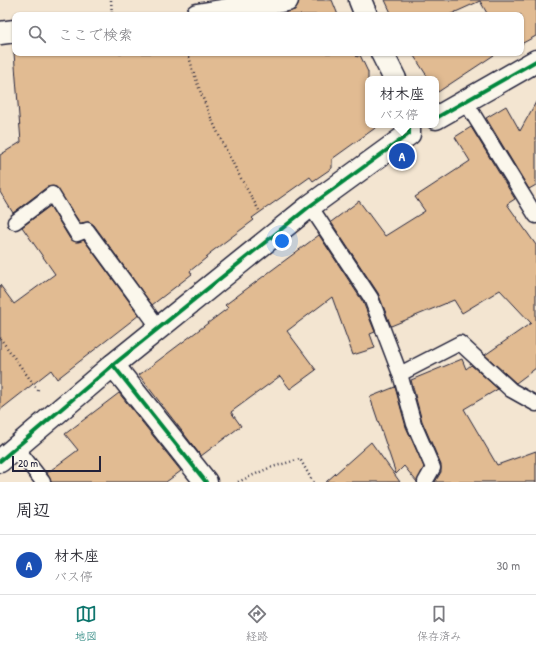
<!DOCTYPE html>
<html lang="ja">
<meta charset="utf-8">
<style>
:root{--surface:#fff;--page:#f2f2f3;--text:#2b2b33;--muted:#7c7c81;--line:#e1e1e2;--accent:#0f766e}
body{margin:0;font-family:"Patrick Hand","Klee One",sans-serif;background:var(--page);color:var(--text)}
.scale{position:absolute;left:12px;bottom:10px;width:89px;box-sizing:border-box;padding-left:4px;border:2px solid #22223b;border-top:0;font-size:11px;line-height:14px;white-space:nowrap;color:#22223b;-webkit-text-stroke:3px #fbf7ec;paint-order:stroke}
.you{position:absolute;left:282px;top:241px;width:14px;height:14px;margin:-10px;border:3px solid #fff;border-radius:50%;background:#1a73e8;box-shadow:0 0 0 6px #1a73e833}
.badge{display:grid;place-items:center;width:26px;height:26px;border-radius:50%;background:var(--accent);color:#fff;font-size:13px;font-weight:700}
.pin{position:absolute;translate:-50% -50%;border:2px solid #fff;box-shadow:0 1px 4px #0006}
.popup{position:absolute;left:365px;top:76px;width:74px;height:52px;box-sizing:border-box;display:grid;place-content:center;border-radius:8px;background:var(--surface);filter:drop-shadow(0 1px 3px #0005);font-size:13px;white-space:nowrap;color:var(--muted)}
.popup b{font-size:15px;color:var(--text)}
.popup::after{content:'';position:absolute;left:50%;top:100%;margin-left:-8px;border:8px solid transparent;border-top-color:var(--surface)}
.list{margin:0;padding:0;list-style:none}
h2{display:flex;justify-content:space-between;align-items:center;height:52px;margin:0;padding:0 16px;font-size:17px}
h2 small{font-size:13px;font-weight:400;color:var(--muted)}
.list li{display:grid;grid-template-columns:26px 1fr auto;gap:12px;align-items:center;box-sizing:border-box;height:60px;padding:0 16px;border-top:1px solid var(--line)}
.list b{display:block;font-size:15px;white-space:nowrap}
.list p{margin:0;font-size:13px;white-space:nowrap;color:var(--muted)}
.list em{font-size:13px;font-style:normal;color:var(--muted)}
.icon{flex:none;width:22px;height:22px;fill:none;stroke:currentColor;stroke-width:2;stroke-linecap:round;stroke-linejoin:round}
.map{position:relative;flex:none;width:536px;height:482px;overflow:hidden}
.search{position:absolute;background:var(--surface);box-shadow:0 1px 3px #0004;left:12px;right:12px;top:12px;height:44px;display:flex;align-items:center;gap:10px;box-sizing:border-box;padding:0 14px;border-radius:8px;color:var(--muted);font-size:15px}
.sheet{height:112px;background:var(--surface)}
nav{display:flex;justify-content:space-around;align-items:center;box-sizing:border-box;height:56px;border-top:1px solid var(--line);background:var(--surface);font-size:11px;color:var(--muted)}
nav a{display:grid;justify-items:center;gap:2px}
nav .on{color:var(--accent)}
.map>svg:first-child{display:block}
</style>
<div class="map">
<svg width="536" height="482" viewBox="0 0 536 482">
<rect width="100%" height="100%" fill="#f3e5d1"/>
<filter id="ink" filterUnits="userSpaceOnUse"><feTurbulence type="fractalNoise" baseFrequency=".025" numOctaves="2"/><feDisplacementMap in="SourceGraphic" scale="8" xChannelSelector="R" yChannelSelector="G"/><feConvolveMatrix kernelMatrix="1 2 1 2 8 2 1 2 1" color-interpolation-filters="sRGB"/></filter>
<g filter="url(#ink)">
<g fill="#e1bb92" stroke="#22223b">
<polygon points="299,0 332,0 338,15 273,15 295,10"/>
<polygon points="385,0 536,0 536,36 521,44 521,15 488,15 480,1 449,15 392,15"/>
<polygon points="14,53 355,53 357,57 360,55 368,72 368,125 378,126 332,159 332,168 313,181 310,177 252,218 254,220 210,253 211,254 190,271 192,274 152,305 94,225 88,222 80,223 56,187 47,187 13,213 0,192 0,155 21,142"/>
<polygon points="412,53 497,53 438,92 436,89 436,79 429,79"/>
<polygon points="536,102 536,185 529,189 486,118 506,106 520,131"/>
<polygon points="471,127 515,199 507,204 536,245 536,368 516,383 485,355 531,323 500,290 462,313 454,300 391,326 378,293 331,222 359,201 385,236 425,211 415,197 470,161 455,137"/>
<polygon points="50,206 70,239 76,242 84,240 139,315 57,379 51,370 0,410 0,285 14,304 55,274 22,227"/>
<polygon points="319,235 363,302 375,332 370,334 375,348 353,355 332,297 287,331 316,370 290,389 280,376 231,412 241,426 201,456 139,375 228,308 225,305"/>
<polygon points="462,359 466,369 471,365 498,389 464,409 497,465 536,451 536,482 435,482 441,472 441,465 422,421 411,380"/>
<polygon points="395,387 406,427 424,467 417,482 404,466 396,474 370,397"/>
<polygon points="119,393 181,471 166,482 51,482 47,473 78,450 65,434"/>
<polygon points="371,442 400,482 326,482"/>
</g>
<g fill="none" stroke-linecap="round" stroke-linejoin="round">
<g stroke="#22223b" stroke-width="17">
<g id="lane">
<polyline points="465,101 536,216"/>
<polyline points="310,206 371,298 400,374 414,424 433,468 425,482"/>
<polyline points="15,222 52,194 77,234 87,230 159,328"/>
<polyline points="400,374 460,343 511,390 536,404"/>
<polyline points="16,447 43,482"/>
</g>
</g>
<g stroke="#22223b" stroke-width="25">
<g id="street">
<polyline points="197,15 287,0"/>
<polyline points="0,33 15,31"/>
<polyline points="436,118 536,61"/>
<polyline points="113,365 206,482"/>
</g>
</g>
<g stroke="#22223b" stroke-width="25">
<g id="secondary">
<polyline points="360,0 366,15"/>
<polyline points="382,53 395,79"/>
<polyline points="0,461 113,365 310,206 409,134 409,125"/>
</g>
</g>
<g stroke="#22223b" stroke-width="2.5" stroke-dasharray="1 3" stroke-linecap="butt">
<polyline points="111,0 112,15"/>
<path d="M188,53C203,109 231,162 260,212"/>
<polyline points="0,338 40,393"/>
<polyline points="238,482 269,468 300,459 313,482"/>
</g>
<use href="#lane" stroke="#fbf7ec" stroke-width="14"/>
<use href="#street" stroke="#fbf7ec" stroke-width="22"/>
<use href="#secondary" stroke="#fbf7ec" stroke-width="22"/>
<g stroke="#fbf7ec" stroke-width="6">
<g id="cycleway">
<polyline points="436,118 536,61"/>
<polyline points="113,365 206,482"/>
<polyline points="0,461 113,365 310,206 409,134 409,125"/>
</g>
</g>
<use href="#cycleway" stroke="#00873e" stroke-width="4"/>
</g>
</g>
</svg>
<div class="scale">20 m</div>
<div class="you"></div>
<div class="pin badge" style="left:402px;top:156px;background:#1a4fb4">A</div>
<div class="popup"><b>材木座</b>バス停</div>
<div class="search"><svg class="icon" aria-label="search" viewBox="0 0 24 24"><circle cx="10" cy="10" r="6"/><path d="M15 15l6 6"/></svg>ここで検索</div>
</div>
<section class="sheet">
<h2>周辺<small></small></h2>
<ul class="list">
<li><span class="badge" style="background:#1a4fb4">A</span><div><b>材木座</b><p>バス停</p></div><em>30 m</em></li>
</ul>
</section>
<nav>
<a class="on"><svg class="icon" aria-label="map" viewBox="0 0 24 24"><path d="M3 6l6-2 6 2 6-2v14l-6 2-6-2-6 2zM9 4v14M15 6v14"/></svg>地図</a>
<a><svg class="icon" aria-label="directions" viewBox="0 0 24 24"><path d="M12 3l9 9-9 9-9-9zM9 14v-3h6M13 9l2 2-2 2"/></svg>経路</a>
<a><svg class="icon" aria-label="saved" viewBox="0 0 24 24"><path d="M7 4h10v16l-5-4-5 4z"/></svg>保存済み</a>
</nav>
